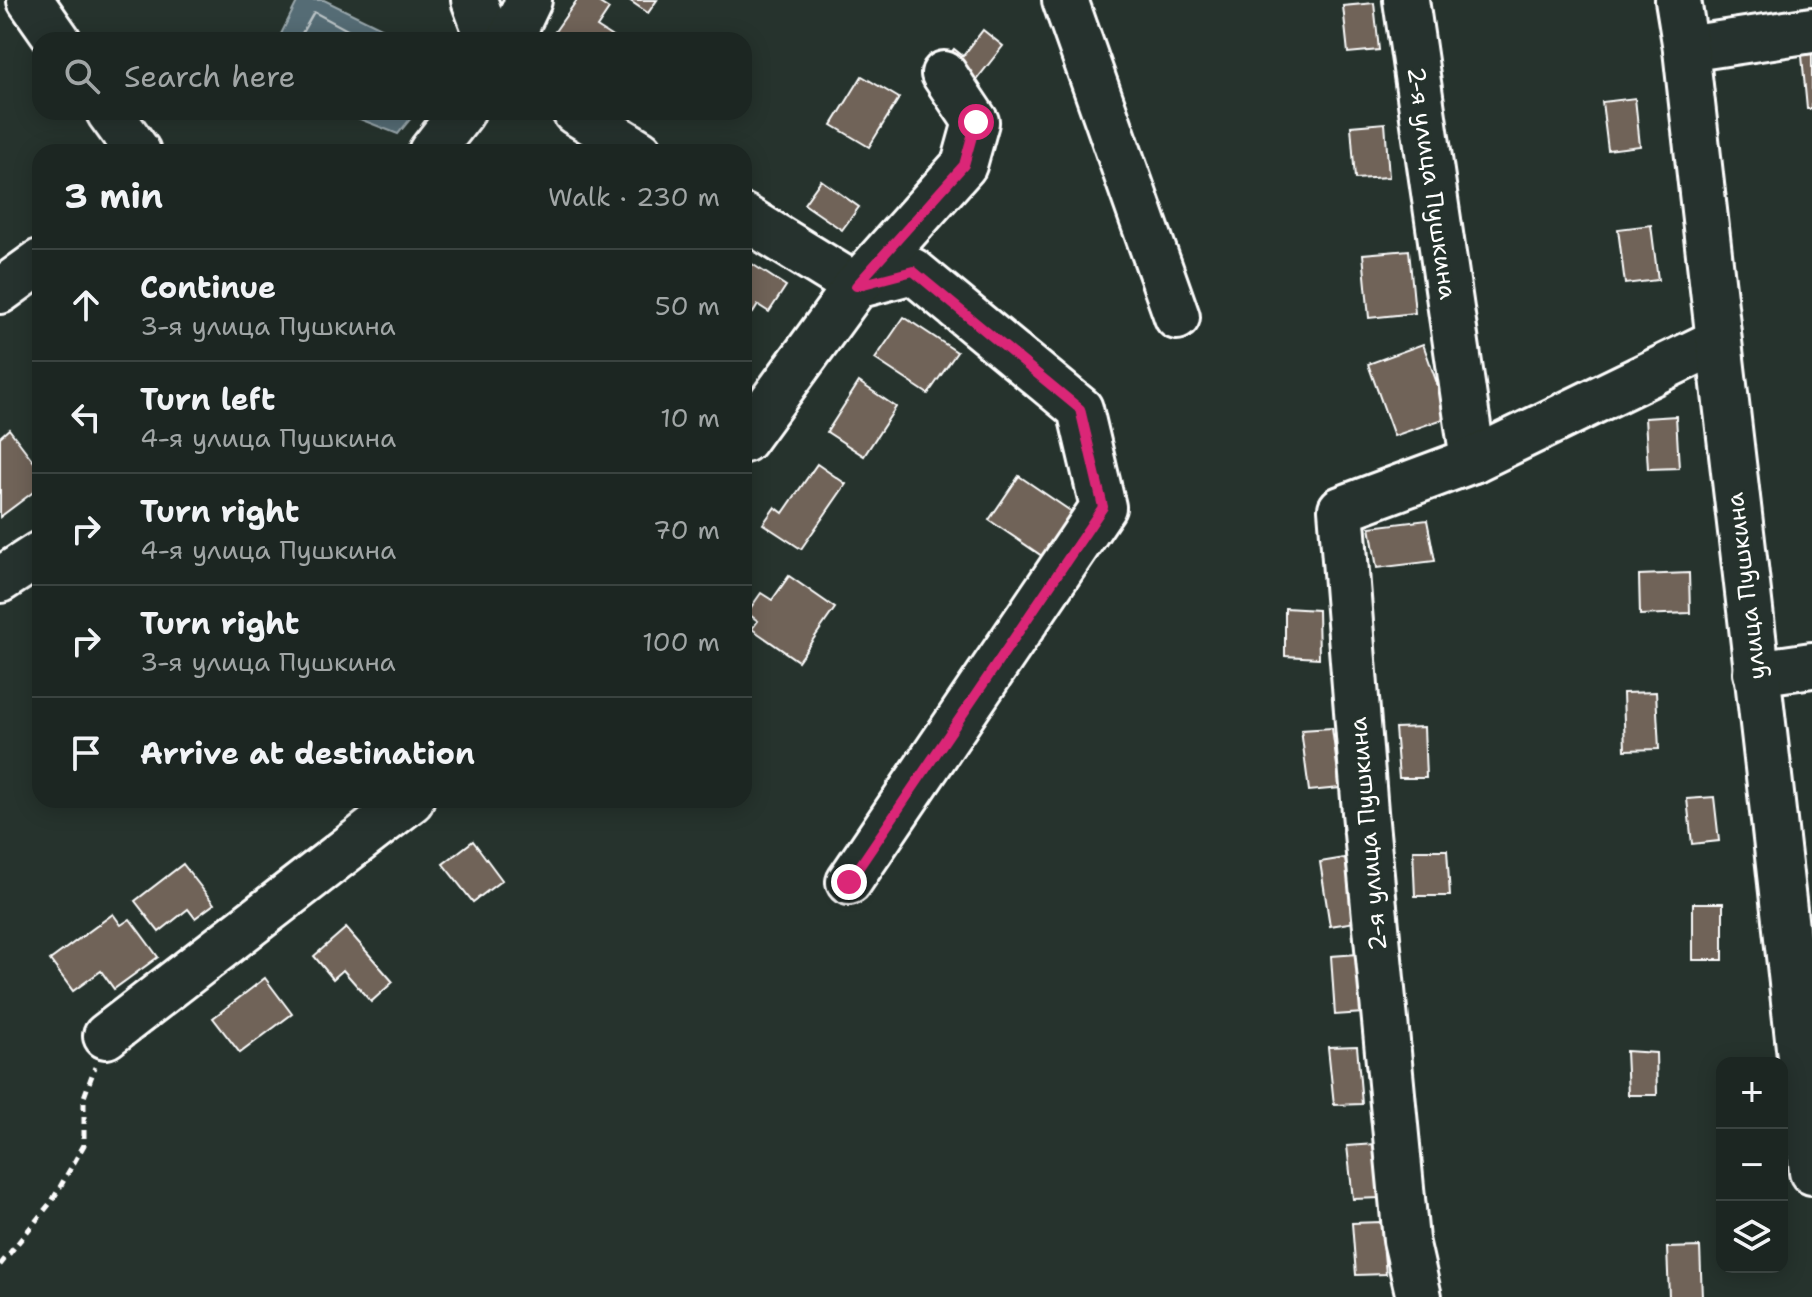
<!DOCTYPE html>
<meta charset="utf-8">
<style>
:root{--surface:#1c2622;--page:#29322f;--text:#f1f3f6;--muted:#a0a5a5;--line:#3a4340}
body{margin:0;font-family:"Shantell Sans",sans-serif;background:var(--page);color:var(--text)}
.controls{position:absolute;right:24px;bottom:24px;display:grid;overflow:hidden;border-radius:16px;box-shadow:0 4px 20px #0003}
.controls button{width:72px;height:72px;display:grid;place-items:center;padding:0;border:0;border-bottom:2px solid var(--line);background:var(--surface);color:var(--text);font:40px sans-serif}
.stop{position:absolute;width:24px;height:24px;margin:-18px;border:6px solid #db2777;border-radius:50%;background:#fff}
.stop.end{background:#db2777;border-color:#fff;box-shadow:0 2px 8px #0008}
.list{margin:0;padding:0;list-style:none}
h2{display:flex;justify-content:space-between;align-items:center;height:104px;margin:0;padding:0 32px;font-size:34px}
h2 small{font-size:26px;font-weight:400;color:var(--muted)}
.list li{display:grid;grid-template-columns:52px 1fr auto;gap:24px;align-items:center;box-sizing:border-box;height:112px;padding:0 32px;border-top:2px solid var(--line)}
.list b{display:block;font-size:30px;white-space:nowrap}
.list p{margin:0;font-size:26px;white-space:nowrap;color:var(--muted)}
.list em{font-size:26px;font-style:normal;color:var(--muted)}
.icon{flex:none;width:44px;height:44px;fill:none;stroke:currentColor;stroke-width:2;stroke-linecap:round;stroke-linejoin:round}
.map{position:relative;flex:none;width:1812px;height:1297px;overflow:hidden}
.search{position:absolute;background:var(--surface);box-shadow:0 4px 20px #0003;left:32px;top:32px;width:720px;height:88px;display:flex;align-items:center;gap:20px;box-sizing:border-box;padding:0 28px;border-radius:24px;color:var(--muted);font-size:30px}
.panel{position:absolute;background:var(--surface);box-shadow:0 4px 20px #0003;left:32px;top:144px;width:720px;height:664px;border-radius:24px}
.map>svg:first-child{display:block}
</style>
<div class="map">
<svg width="1812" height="1297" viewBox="0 0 1812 1297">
<rect width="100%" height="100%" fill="#26332d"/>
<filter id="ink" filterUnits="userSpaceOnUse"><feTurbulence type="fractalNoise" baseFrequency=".0125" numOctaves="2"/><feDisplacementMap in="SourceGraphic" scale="16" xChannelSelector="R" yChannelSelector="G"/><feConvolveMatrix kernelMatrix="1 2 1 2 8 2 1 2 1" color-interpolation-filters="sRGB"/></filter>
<g filter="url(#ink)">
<g fill="#556c74" stroke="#99a7ac" stroke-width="2">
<polygon points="303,0 324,0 406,40 278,40 297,2"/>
<polygon points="342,112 416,112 398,134"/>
</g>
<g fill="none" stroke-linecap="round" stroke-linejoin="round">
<polyline stroke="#bbc4c7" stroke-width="2" points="298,40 314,12 366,40"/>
</g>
<g fill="#6f6459" stroke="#fff" stroke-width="2">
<polygon points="577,0 595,0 609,9 597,27 617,40 549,40"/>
<polygon points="629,0 657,0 648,13"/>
<polygon points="1374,3 1379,50 1348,53 1343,6"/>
<polygon points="983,30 1003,46 973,84 944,61 954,49 963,56"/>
<polygon points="1812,44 1812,109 1807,109 1801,45"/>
<polygon points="862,76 899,98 869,147 832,125"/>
<polygon points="1635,98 1640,146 1608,150 1602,102"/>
<polygon points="1385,123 1389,177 1355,179 1351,126"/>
<polygon points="821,180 859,207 842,230 804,204"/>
<polygon points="1651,225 1658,280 1625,284 1618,229"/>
<polygon points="1409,250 1415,313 1369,318 1363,254"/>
<polygon points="749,262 786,286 769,312 758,305 753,313 744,307 748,297 744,295 744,271"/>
<polygon points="904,317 957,352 928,394 875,359"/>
<polygon points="1423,344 1449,417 1394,436 1368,364"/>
<polygon points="859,382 896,407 864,456 827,432"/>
<polygon points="1676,416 1679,468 1648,469 1645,418"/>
<polygon points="9,429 40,470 40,487 0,517 0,437"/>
<polygon points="817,464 846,484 801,549 763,524 775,507 783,513"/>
<polygon points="1019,476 1072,512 1042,556 989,520"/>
<polygon points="1427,520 1435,561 1377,568 1370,527"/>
<polygon points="1689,573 1690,613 1640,615 1639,575"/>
<polygon points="789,576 835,608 798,661 752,629 758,621 747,613 761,593 772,600"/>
<polygon points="1285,608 1318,610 1319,658 1285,656"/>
<polygon points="1656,692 1659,749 1625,750 1623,693"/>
<polygon points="1424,727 1426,778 1399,778 1395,728"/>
<polygon points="1332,728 1340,788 1309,791 1301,730"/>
<polygon points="1714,797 1719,841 1692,844 1687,799"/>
<polygon points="473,841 502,880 473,902 443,864"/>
<polygon points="1413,850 1447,850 1450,896 1415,896"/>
<polygon points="1345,858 1355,922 1330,926 1320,862"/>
<polygon points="183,864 214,904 195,918 188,909 159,932 135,901"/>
<rect x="1693" y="903" width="30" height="57"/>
<polygon points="113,914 121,925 130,919 158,957 114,989 101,971 73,991 50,960"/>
<polygon points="346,928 393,982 371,1002 343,970 333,979 314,956"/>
<polygon points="1358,954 1363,1013 1335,1015 1331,956"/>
<polygon points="265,978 292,1014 240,1053 213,1018"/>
<polygon points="1357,1046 1362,1104 1334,1105 1328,1047"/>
<polygon points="1626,1051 1656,1053 1657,1095 1628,1095"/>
<polygon points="1375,1144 1381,1198 1353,1199 1347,1146"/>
<polygon points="1381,1222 1386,1274 1356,1275 1352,1223"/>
<polygon points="1700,1247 1702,1297 1669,1297 1667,1248"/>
</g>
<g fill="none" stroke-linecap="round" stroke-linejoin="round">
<g stroke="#fff" stroke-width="50">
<g id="minor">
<polyline points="30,0 58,40"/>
<polyline points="474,0 489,40"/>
<polyline points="1065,0 1177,317"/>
<polyline points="1406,0 1473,460"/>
<polyline points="510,40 529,0"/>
<polyline points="1686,49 1812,30"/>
<polyline points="109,112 138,152"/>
<polyline points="575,112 640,152"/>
<polyline points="431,152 462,112"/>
<polyline points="744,217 856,286 913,271 1080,409 1103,507 849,882"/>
<polyline points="0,291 40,262"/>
<polyline points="744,440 856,286 964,165 976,122 944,74"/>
<polyline points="0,580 40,554"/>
<polyline points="1756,673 1812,665"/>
<polyline points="106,1036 411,800"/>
<polyline points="1419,1297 1406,1240 1365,812 1341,509 1473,460 1718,341"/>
</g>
</g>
<g stroke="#fff" stroke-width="50">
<path id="major" d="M1678,0L1686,49C1727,424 1774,797 1812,1172"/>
</g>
<polyline stroke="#fff" stroke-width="5" stroke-dasharray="8 6" stroke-linecap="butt" points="0,1265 52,1201 84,1145 84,1097 95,1067"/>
<use href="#minor" stroke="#26332d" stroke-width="44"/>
<use href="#major" stroke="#26332d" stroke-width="44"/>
</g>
</g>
<g fill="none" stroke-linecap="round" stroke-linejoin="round" filter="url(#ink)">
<polyline stroke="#db2777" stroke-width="10" points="849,882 1103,507 1080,409 913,271 856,286 964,165 976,122"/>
</g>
<g text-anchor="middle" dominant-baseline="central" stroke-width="6" stroke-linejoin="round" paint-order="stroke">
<g font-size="24" fill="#fff" stroke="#26332d">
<text transform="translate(1432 183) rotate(82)">2-я улица Пушкина</text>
<text transform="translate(1746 586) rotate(-97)">улица Пушкина</text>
<text transform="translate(1368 834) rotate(-95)">2-я улица Пушкина</text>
</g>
</g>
</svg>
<div class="controls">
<button>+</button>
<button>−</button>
<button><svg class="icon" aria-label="layers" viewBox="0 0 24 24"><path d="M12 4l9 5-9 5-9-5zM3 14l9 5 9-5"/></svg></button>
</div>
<div class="stop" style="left:976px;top:122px"></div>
<div class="stop end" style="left:849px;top:882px"></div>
<div class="search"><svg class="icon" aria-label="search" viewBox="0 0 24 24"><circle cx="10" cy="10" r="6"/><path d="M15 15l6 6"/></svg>Search here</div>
<section class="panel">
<h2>3 min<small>Walk · 230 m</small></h2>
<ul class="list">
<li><svg class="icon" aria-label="ahead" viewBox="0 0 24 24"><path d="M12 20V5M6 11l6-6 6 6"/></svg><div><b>Continue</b><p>3-я улица Пушкина</p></div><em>50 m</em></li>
<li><svg class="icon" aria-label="left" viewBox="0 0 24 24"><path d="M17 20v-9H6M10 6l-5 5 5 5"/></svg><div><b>Turn left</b><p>4-я улица Пушкина</p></div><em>10 m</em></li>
<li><svg class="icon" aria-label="right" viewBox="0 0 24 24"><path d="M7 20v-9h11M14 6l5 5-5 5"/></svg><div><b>Turn right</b><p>4-я улица Пушкина</p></div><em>70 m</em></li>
<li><svg class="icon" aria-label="right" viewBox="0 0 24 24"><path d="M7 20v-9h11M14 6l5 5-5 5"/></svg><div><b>Turn right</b><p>3-я улица Пушкина</p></div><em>100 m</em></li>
<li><svg class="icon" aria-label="arrive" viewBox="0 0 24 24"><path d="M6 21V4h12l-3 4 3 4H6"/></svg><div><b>Arrive at destination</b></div></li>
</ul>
</section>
</div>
